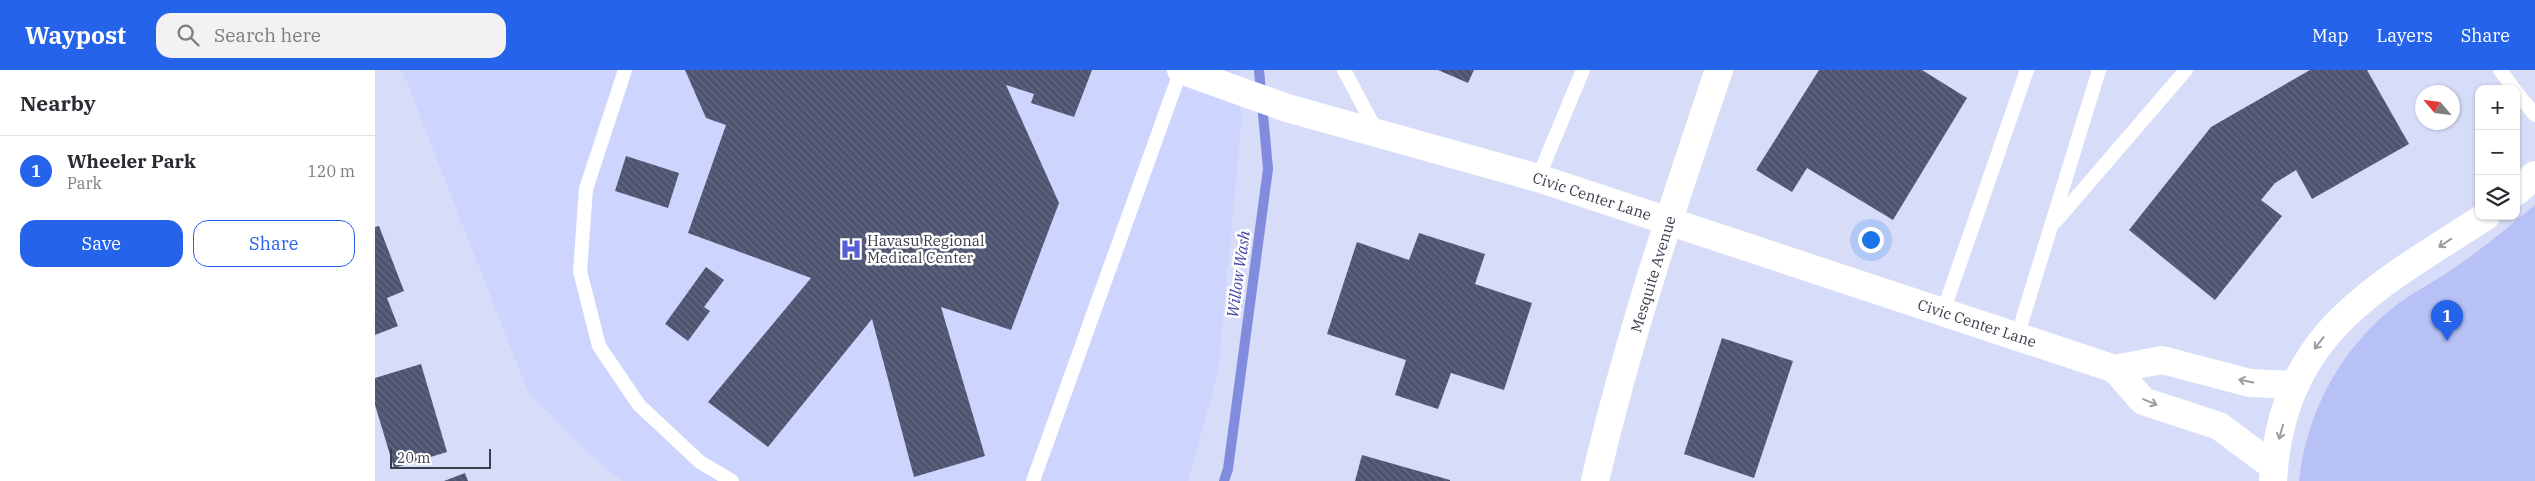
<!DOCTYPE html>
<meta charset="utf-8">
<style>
:root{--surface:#fff;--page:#f2f2f3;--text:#2b2b33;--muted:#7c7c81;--line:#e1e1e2;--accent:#2563eb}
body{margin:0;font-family:"IBM Plex Serif",serif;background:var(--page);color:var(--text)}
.controls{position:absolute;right:15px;top:15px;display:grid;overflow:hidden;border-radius:10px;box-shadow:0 1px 4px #0004}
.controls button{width:45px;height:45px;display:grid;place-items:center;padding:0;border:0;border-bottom:1px solid var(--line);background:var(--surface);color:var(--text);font:25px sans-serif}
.compass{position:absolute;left:2040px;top:15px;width:45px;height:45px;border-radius:50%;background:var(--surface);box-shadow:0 1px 4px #0004;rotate:298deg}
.scale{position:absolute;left:15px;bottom:12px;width:101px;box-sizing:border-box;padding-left:5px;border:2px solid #393c4a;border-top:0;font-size:14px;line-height:18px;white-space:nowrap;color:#393c4a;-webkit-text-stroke:4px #fff;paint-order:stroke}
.you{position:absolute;left:1495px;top:169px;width:18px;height:18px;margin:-12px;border:4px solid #fff;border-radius:50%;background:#1a73e8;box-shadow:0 0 0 8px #1a73e833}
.badge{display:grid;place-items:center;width:32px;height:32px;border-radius:50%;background:var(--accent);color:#fff;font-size:16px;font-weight:700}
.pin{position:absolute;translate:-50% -41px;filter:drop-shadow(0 1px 2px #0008)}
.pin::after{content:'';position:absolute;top:26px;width:18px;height:15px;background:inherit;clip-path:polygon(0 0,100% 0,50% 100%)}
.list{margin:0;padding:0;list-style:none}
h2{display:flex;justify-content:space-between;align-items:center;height:65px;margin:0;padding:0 20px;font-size:21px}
h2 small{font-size:16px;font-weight:400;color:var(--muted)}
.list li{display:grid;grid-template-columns:32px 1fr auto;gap:15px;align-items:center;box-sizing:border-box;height:70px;padding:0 20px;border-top:1px solid var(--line)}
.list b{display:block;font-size:19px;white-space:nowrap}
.list p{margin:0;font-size:16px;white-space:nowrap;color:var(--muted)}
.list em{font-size:16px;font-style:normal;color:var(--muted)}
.actions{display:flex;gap:10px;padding:15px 20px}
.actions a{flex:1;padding:11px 0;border:1px solid var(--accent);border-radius:15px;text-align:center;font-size:18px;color:var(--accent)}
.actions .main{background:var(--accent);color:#fff}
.icon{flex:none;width:28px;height:28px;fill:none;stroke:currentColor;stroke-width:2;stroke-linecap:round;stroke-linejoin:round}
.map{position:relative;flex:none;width:2160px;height:411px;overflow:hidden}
header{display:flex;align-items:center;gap:30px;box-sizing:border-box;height:70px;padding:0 25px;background:var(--accent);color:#fff}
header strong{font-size:24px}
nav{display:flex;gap:28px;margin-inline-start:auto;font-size:18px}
.search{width:350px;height:45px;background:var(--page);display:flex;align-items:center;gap:12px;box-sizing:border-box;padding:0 18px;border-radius:15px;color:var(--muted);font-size:19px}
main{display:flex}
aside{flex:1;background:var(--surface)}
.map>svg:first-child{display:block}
</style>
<header>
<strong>Waypost</strong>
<div class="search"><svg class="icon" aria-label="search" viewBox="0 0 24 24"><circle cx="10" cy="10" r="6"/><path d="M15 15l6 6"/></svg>Search here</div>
<nav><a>Map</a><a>Layers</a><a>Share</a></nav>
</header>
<main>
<aside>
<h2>Nearby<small></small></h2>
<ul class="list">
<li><span class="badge">1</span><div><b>Wheeler Park</b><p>Park</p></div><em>120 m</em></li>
</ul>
<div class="actions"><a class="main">Save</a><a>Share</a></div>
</aside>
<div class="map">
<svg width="2160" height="411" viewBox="0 0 2160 411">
<defs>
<pattern id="building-back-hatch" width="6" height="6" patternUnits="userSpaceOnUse" patternTransform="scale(1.25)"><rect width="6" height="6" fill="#4e5370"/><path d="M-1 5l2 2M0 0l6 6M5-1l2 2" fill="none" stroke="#666a82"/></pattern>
</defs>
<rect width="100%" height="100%" fill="#d7ddf9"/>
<polygon fill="#cdd5ff" points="27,0 865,0 866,56 843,302 813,411 248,411 232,400 153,322"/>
<path fill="#b7c1f6" d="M2160,135V411H1924C1932,340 1967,276 2024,233C2042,220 2061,211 2079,198C2107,179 2134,157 2160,135Z"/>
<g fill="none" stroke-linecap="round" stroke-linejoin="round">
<polyline stroke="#818cde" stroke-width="10" points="849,411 853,399 893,99 884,0"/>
</g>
<g fill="url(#building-back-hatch)">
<polygon points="310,0 717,0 699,47 656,33 659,24 631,15 684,133 636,260 566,237 610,386 539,407 497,249 393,377 333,332 436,208 313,163 351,55 331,48"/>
<polygon points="1063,0 1099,0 1093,13"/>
<polygon points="1444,0 1547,0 1592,28 1518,150 1432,98 1417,122 1381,100"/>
<polygon points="1935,0 1992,0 2034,74 1937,129 1921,100 1900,113 1886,130 1907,146 1840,230 1754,160 1836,57"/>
<polygon points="251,86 304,103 293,138 240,121"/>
<polygon points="4,156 29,221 12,228 23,256 0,265 0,157"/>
<polygon points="1044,163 1110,184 1100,214 1157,233 1129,320 1076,303 1063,339 1020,325 1031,290 952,264 982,172 1034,190"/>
<polygon points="331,197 349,210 329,237 335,241 313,271 290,254"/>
<polygon points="1347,268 1418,291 1379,408 1309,384"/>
<polygon points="46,294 72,382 19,398 0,335 0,308"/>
<polygon points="987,385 1075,410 1075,411 980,411"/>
<polygon points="90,403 93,411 69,411"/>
</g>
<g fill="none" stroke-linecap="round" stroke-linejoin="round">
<g stroke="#fff" stroke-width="14">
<polyline points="250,0 211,119 205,201 224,276 264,335 325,392 357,411"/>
<polyline points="969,0 1002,62"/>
<polyline points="2125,0 2139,19"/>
<polyline points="2141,22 2160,45"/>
<polyline points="1163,108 1208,0"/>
<polyline points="1681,151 1811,0"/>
<polyline points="1568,242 1652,0"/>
<polyline points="1642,267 1724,0"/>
<polyline points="658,411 806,0"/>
</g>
<g stroke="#fff" stroke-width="28">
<polyline points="806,0 912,38 1163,108 1740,299 1787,290 1875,313 1919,315"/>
<polyline points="1740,299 1768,331 1844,356 1899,397"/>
</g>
<path stroke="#fff" stroke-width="28" d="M1220,411C1252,272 1298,135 1344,0"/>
<g stroke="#fff" stroke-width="28">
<polyline points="2141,122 2160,105"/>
<path d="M1898,411C1907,261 1999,219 2111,146"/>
</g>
</g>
<defs><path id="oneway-shaft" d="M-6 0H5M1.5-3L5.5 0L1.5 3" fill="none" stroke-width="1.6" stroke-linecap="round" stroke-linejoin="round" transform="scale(1.25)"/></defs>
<g stroke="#9c9ea4">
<use href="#oneway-shaft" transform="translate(2070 173) rotate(147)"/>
<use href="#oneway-shaft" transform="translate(1944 273) rotate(128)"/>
<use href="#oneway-shaft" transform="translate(1871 311) rotate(-168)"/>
<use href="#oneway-shaft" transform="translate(1775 332) rotate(23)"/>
<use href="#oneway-shaft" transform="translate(1906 362) rotate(106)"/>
</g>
<defs>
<g id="hospital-bare" transform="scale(1.725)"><path d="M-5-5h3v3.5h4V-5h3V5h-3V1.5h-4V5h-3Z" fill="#585ed5" stroke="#fff" stroke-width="2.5" paint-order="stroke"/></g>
</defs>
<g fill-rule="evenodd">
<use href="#hospital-bare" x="476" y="179"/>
</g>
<g text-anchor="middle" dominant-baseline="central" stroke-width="5" stroke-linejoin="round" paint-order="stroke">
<g font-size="15" fill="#393c4a" stroke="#fff">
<text transform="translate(1217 126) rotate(18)">Civic Center Lane</text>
<text transform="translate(1278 204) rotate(-73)">Mesquite Avenue</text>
<text transform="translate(1602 253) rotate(18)">Civic Center Lane</text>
</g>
<g font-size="15" fill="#393c4a" stroke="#fff" text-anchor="start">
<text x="492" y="170">Havasu Regional<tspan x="492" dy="17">Medical Center</tspan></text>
</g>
<g font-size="16" font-style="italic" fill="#4246a6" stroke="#fff">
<text transform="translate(863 204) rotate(-82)">Willow Wash</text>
</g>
</g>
</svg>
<div class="controls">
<button>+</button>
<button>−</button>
<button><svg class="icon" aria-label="layers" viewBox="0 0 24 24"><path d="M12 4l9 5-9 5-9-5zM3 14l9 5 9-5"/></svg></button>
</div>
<svg class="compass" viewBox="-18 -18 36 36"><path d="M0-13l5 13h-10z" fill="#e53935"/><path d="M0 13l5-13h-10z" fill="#7c7c81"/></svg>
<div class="scale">20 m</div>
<div class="you"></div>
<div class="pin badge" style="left:2072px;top:271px">1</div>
</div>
</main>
